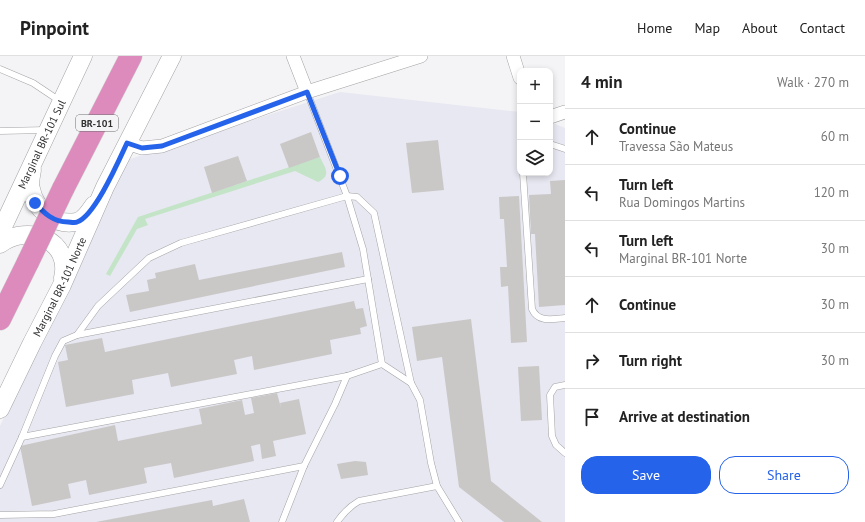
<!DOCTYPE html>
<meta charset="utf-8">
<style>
:root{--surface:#fff;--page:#f6f6f6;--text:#222;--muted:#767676;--line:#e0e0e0;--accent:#2563eb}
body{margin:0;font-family:"PT Sans",sans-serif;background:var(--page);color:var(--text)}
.controls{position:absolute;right:12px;top:12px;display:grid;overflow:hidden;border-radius:8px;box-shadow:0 2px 6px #0003}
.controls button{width:36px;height:36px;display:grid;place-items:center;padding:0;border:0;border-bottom:1px solid var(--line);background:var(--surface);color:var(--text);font:20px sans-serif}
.stop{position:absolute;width:12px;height:12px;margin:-9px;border:3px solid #2563eb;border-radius:50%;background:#fff}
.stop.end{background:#2563eb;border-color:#fff;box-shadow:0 1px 4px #0008}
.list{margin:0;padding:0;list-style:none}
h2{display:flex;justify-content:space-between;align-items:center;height:52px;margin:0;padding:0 16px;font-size:17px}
h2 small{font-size:13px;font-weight:400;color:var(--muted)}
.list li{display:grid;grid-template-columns:26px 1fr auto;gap:12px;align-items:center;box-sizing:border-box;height:56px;padding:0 16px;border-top:1px solid var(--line)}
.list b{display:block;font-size:15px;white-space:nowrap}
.list p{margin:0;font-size:13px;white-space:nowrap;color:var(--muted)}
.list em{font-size:13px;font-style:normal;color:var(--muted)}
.actions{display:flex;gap:8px;padding:12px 16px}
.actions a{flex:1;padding:9px 0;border:1px solid var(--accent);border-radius:16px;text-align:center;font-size:14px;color:var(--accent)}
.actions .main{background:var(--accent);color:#fff}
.icon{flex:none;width:22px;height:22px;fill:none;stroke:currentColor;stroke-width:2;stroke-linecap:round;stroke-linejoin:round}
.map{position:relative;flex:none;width:565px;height:466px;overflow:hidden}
header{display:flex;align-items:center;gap:24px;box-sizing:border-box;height:56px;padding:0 20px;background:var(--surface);border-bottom:1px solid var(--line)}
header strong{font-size:19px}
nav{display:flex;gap:22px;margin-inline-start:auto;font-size:14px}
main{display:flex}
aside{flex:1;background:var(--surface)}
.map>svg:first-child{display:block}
</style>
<header>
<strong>Pinpoint</strong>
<nav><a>Home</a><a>Map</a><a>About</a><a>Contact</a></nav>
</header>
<main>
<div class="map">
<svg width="565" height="466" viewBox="0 0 565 466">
<rect width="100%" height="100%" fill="#f4f4f6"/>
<polygon fill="#e7e8f1" points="340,36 520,56 520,117 550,117 550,66 565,72 565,466 0,466 0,370 127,104"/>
<path fill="#c3e4c6" d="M320,101C325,112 332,119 318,126L295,115L145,163L148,169L137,173L110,220L106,218L138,161Z"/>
<g fill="#cac7c7">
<polygon points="311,76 320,101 289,112 280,88"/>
<polygon points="438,84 444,134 412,137 406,87"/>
<polygon points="238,100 247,125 212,137 204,111"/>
<polygon points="565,124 565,249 539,251 535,178 531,178 529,139 551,138 550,125"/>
<polygon points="519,140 527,286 511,287 508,230 501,231 500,211 507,211 504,163 500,163 499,141"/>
<polygon points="342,196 345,211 130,256 126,239 149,235 147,224 156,222 155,217 195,208 199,224"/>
<polygon points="354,245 356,253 363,252 367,270 360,272 361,278 330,284 332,298 254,314 252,300 234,304 237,318 171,331 168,317 132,324 134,338 66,351 58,306 68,304 65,289 102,282 105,296"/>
<polygon points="471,263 491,425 542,466 504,466 459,431 442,301 417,305 412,271"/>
<polygon points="539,310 542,364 521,365 518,311"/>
<polygon points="277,337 281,352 280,347 299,343 306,378 273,385 276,400 262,403 260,388 251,390 254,405 174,422 171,407 144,412 147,427 89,439 86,424 68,428 71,442 32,450 20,390 115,369 118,385 202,368 199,353 242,344 245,359 254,357 251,342"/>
<polygon points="355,405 366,406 368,419 341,423 337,408"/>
<polygon points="244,443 250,466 96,466 212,444 213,450"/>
</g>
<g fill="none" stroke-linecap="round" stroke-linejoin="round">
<g stroke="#a3a3a5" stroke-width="7">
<g id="service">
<polyline points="0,13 33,27 60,45"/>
<polyline points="307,36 347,140 363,193 382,308 411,327"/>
<polyline points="0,75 46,74"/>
<polyline points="550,88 565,93"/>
<path d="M523,117L532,253C538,267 553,263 565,262"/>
<polyline points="77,279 98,250 149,202 181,187 347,140 357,141 374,157 411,327 420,344 431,407 437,430 459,466"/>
<polyline points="565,329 555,331 550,339 552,380 556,389 565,397"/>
<polyline points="22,381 347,320 382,308"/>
<polyline points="0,429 22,381 55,300 63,285 77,279 368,223"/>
<polyline points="0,459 54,458 304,410"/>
<polyline points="282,466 304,410 335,348 347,320"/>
<path d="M337,466C343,457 349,451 359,445L437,430"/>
</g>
</g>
<g stroke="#a3a3a5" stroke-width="14">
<g id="minor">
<polyline points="293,0 307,36"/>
<polyline points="513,0 520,22"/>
<polyline points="550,61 565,56"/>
<polyline points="127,87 142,92 162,90 307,36 421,0"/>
</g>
</g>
<g stroke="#a3a3a5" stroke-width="19">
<g id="secondary">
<path d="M32,114C31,120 29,127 31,133C35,153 54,170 76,166C83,165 90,155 94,149"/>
<path id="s1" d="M0,177L83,0"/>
<path d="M0,188C28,167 72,184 63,222"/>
<path id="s2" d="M0,353L32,287L62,229L105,131L172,0"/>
</g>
</g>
<g stroke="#d2d2d2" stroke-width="23">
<g id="motorway">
<polyline points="63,133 131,0"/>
<polyline points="0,263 28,206"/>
</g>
</g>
<use href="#service" stroke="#fff" stroke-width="6"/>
<use href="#minor" stroke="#fff" stroke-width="13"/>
<use href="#secondary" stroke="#fff" stroke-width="18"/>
<use href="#motorway" stroke="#dd8bbd" stroke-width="22"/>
<g stroke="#d2d2d2" stroke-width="23" stroke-linecap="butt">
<polyline id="motorway-bridge" points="28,206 63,133"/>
</g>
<use href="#motorway-bridge" stroke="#dd8bbd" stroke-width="22"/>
</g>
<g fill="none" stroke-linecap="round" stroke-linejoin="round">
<path stroke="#2563eb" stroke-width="5" d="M35,147C44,157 53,166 68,166C70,166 75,167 77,166C95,160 119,104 127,87L142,92L162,90L307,36L340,120"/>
</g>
<g text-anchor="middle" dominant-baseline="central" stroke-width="3.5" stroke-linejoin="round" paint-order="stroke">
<rect fill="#f4f4f6" stroke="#6c6c6d" stroke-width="1" x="76" y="59" width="42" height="16" rx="3"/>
<g font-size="10" font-weight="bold" fill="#313132">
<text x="97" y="67">BR-101</text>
</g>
<g font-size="11" fill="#313132" stroke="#f4f4f6">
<text stroke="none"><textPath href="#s1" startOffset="98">Marginal BR-101 Sul</textPath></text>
<text stroke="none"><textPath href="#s2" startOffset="136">Marginal BR-101 Norte</textPath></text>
</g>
</g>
</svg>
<div class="controls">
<button>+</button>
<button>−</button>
<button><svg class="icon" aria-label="layers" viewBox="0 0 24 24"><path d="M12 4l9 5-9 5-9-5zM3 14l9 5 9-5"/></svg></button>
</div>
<div class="stop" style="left:340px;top:120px"></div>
<div class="stop end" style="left:35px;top:147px"></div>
</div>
<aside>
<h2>4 min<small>Walk · 270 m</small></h2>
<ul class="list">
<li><svg class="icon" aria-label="ahead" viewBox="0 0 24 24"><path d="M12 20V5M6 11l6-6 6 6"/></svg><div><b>Continue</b><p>Travessa São Mateus</p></div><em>60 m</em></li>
<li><svg class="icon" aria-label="left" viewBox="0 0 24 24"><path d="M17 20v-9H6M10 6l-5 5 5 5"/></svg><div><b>Turn left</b><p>Rua Domingos Martins</p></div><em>120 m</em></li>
<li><svg class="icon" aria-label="left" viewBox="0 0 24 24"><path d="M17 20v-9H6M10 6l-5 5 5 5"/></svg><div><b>Turn left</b><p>Marginal BR-101 Norte</p></div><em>30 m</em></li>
<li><svg class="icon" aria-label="ahead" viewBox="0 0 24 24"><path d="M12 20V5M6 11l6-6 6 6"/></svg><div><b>Continue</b></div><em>30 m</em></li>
<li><svg class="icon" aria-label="right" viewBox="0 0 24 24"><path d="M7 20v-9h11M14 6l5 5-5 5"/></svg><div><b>Turn right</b></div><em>30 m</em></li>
<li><svg class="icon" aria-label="arrive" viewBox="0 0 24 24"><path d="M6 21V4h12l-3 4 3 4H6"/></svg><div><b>Arrive at destination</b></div></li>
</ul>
<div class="actions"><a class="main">Save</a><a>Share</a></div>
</aside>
</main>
